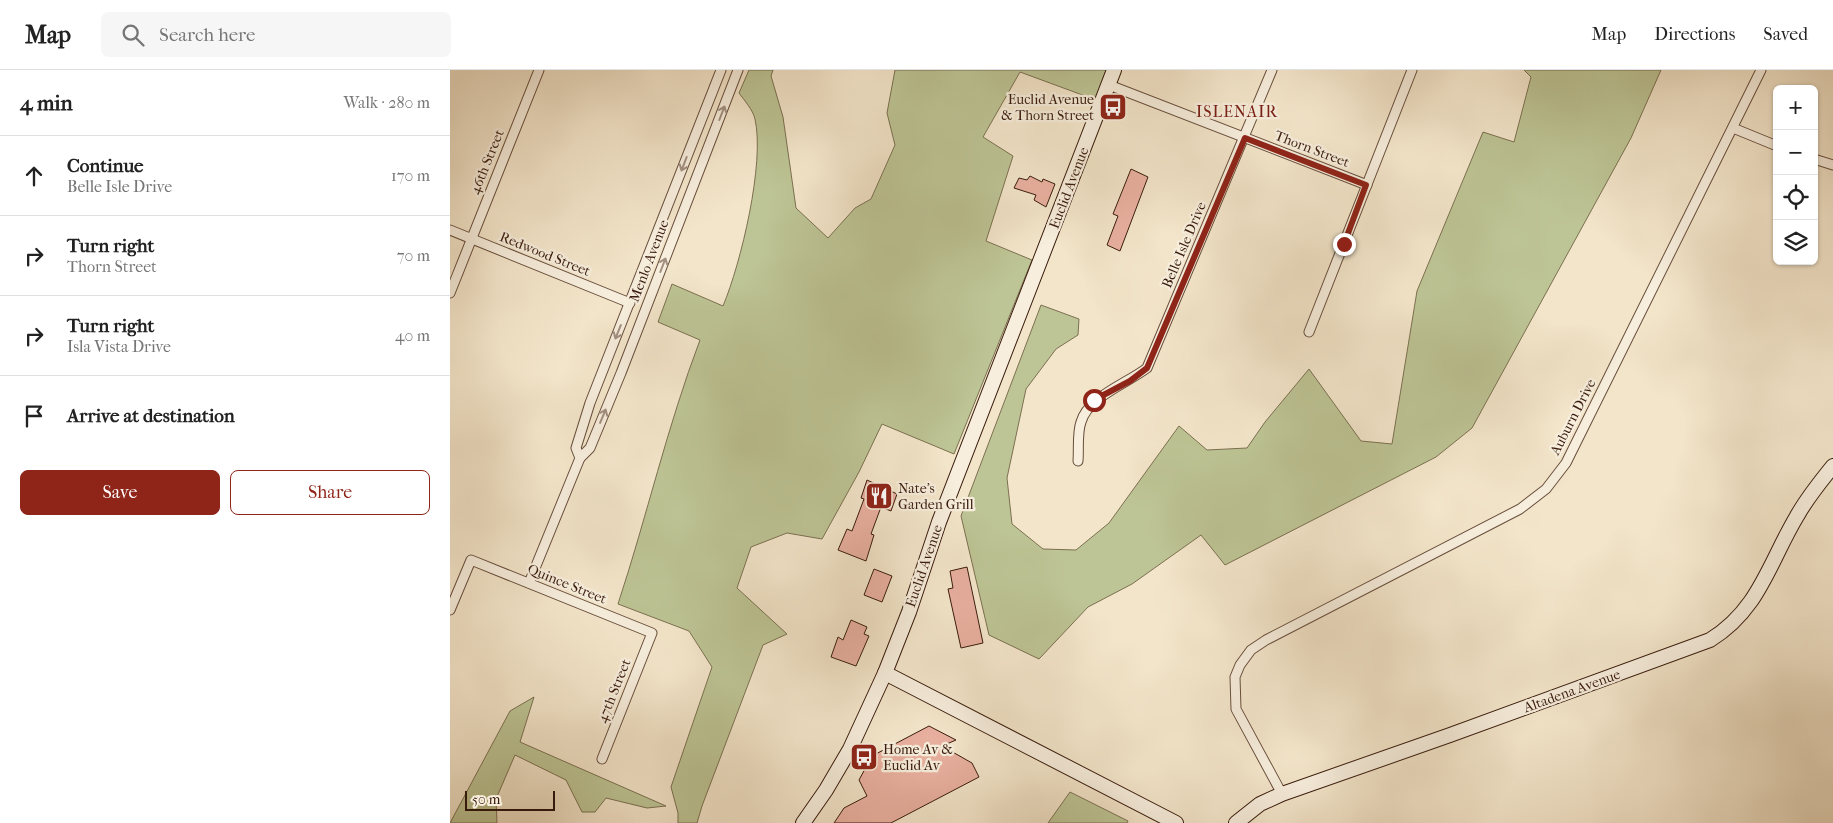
<!DOCTYPE html>
<meta charset="utf-8">
<style>
:root{--surface:#fff;--page:#f6f6f6;--text:#222;--muted:#767676;--line:#e0e0e0;--accent:#8f2418}
body{margin:0;font-family:"IM FELL French Canon",serif;background:var(--page);color:var(--text)}
.controls{position:absolute;right:15px;top:15px;display:grid;overflow:hidden;border-radius:8px;box-shadow:0 1px 4px #0004}
.controls button{width:45px;height:45px;display:grid;place-items:center;padding:0;border:0;border-bottom:1px solid var(--line);background:var(--surface);color:var(--text);font:25px sans-serif}
.scale{position:absolute;left:15px;bottom:12px;width:90px;box-sizing:border-box;padding-left:5px;border:2px solid #391b0c;border-top:0;font-size:14px;line-height:18px;white-space:nowrap;color:#391b0c;-webkit-text-stroke:4px #f7eedd;paint-order:stroke}
.stop{position:absolute;width:15px;height:15px;margin:-11px;border:4px solid #8f2418;border-radius:50%;background:#fff}
.stop.end{background:#8f2418;border-color:#fff;box-shadow:0 1px 5px #0008}
.list{margin:0;padding:0;list-style:none}
h2{display:flex;justify-content:space-between;align-items:center;height:65px;margin:0;padding:0 20px;font-size:21px}
h2 small{font-size:16px;font-weight:400;color:var(--muted)}
.list li{display:grid;grid-template-columns:32px 1fr auto;gap:15px;align-items:center;box-sizing:border-box;height:80px;padding:0 20px;border-top:1px solid var(--line)}
.list b{display:block;font-size:19px;white-space:nowrap}
.list p{margin:0;font-size:16px;white-space:nowrap;color:var(--muted)}
.list em{font-size:16px;font-style:normal;color:var(--muted)}
.actions{display:flex;gap:10px;padding:15px 20px}
.actions a{flex:1;padding:11px 0;border:1px solid var(--accent);border-radius:8px;text-align:center;font-size:18px;color:var(--accent)}
.actions .main{background:var(--accent);color:#fff}
.icon{flex:none;width:28px;height:28px;fill:none;stroke:currentColor;stroke-width:2;stroke-linecap:round;stroke-linejoin:round}
.map{position:relative;flex:none;width:1383px;height:753px;overflow:hidden}
header{display:flex;align-items:center;gap:30px;box-sizing:border-box;height:70px;padding:0 25px;background:var(--surface);border-bottom:1px solid var(--line)}
header strong{font-size:24px}
nav{display:flex;gap:28px;margin-inline-start:auto;font-size:18px}
.search{width:350px;height:45px;background:var(--page);display:flex;align-items:center;gap:12px;box-sizing:border-box;padding:0 18px;border-radius:8px;color:var(--muted);font-size:19px}
main{display:flex}
aside{flex:1;background:var(--surface)}
.map>svg:first-child{display:block}
</style>
<header>
<strong>Map</strong>
<div class="search"><svg class="icon" aria-label="search" viewBox="0 0 24 24"><circle cx="10" cy="10" r="6"/><path d="M15 15l6 6"/></svg>Search here</div>
<nav><a>Map</a><a>Directions</a><a>Saved</a></nav>
</header>
<main>
<aside>
<h2>4 min<small>Walk · 280 m</small></h2>
<ul class="list">
<li><svg class="icon" aria-label="ahead" viewBox="0 0 24 24"><path d="M12 20V5M6 11l6-6 6 6"/></svg><div><b>Continue</b><p>Belle Isle Drive</p></div><em>170 m</em></li>
<li><svg class="icon" aria-label="right" viewBox="0 0 24 24"><path d="M7 20v-9h11M14 6l5 5-5 5"/></svg><div><b>Turn right</b><p>Thorn Street</p></div><em>70 m</em></li>
<li><svg class="icon" aria-label="right" viewBox="0 0 24 24"><path d="M7 20v-9h11M14 6l5 5-5 5"/></svg><div><b>Turn right</b><p>Isla Vista Drive</p></div><em>40 m</em></li>
<li><svg class="icon" aria-label="arrive" viewBox="0 0 24 24"><path d="M6 21V4h12l-3 4 3 4H6"/></svg><div><b>Arrive at destination</b></div></li>
</ul>
<div class="actions"><a class="main">Save</a><a>Share</a></div>
</aside>
<div class="map">
<svg width="1383" height="753" viewBox="0 0 1383 753">
<rect width="100%" height="100%" fill="#f3e5ca"/>
<filter id="stains"><feTurbulence type="fractalNoise" baseFrequency=".004" numOctaves="4"/><feColorMatrix values="0 0 0 0 .2 0 0 0 0 .09 0 0 0 0 .02 0 0 0 .5 -.17"/></filter>
<radialGradient id="worn" r=".72"><stop offset=".6" stop-color="#630" stop-opacity="0"/><stop offset="1" stop-color="#630" stop-opacity=".3"/></radialGradient>
<g fill="#bdc495" stroke="#7b7050">
<path d="M299,0H323L321,6L333,47L346,138L378,168L405,138L421,129L445,75L437,43L445,0H656L646,30L570,2L533,67L563,86L536,171L582,190L504,384L432,354L409,402L372,469L337,463L301,477L287,518L337,564L313,575L252,736L247,753H228V743L221,717L262,597L239,561L168,534C197,446 217,357 250,270L208,252L222,214L273,236C291,193 315,93 305,49C303,40 294,30 289,23Z"/>
<polygon points="1074,0 1211,0 1181,68 1022,358 986,387 775,495 751,465 682,514 638,537 589,589 539,565 511,446 591,235 629,249 628,265 606,279 576,319 557,408 562,454 593,479 626,480 659,453 729,356 757,380 797,378 815,352 859,299 911,371 942,374 967,221 1033,62 1064,72 1081,7"/>
<polygon points="84,627 70,672 216,736 197,738 156,728 145,742 132,742 116,710 65,685 46,729 47,753 0,753 60,641"/>
<polygon points="620,722 678,751 677,753 598,753"/>
</g>
<g fill="#e9b0a0" stroke="#391b0c">
<polygon points="681,99 698,107 670,181 657,175 668,146 663,144"/>
<polygon points="580,106 592,112 593,109 605,114 596,137 584,130 586,125 564,118 569,108 577,110"/>
<polygon points="417,410 447,424 441,441 431,437 421,464 424,465 416,491 388,480 397,459 402,461 414,429 411,428"/>
<polygon points="517,497 533,573 511,578 498,519 503,518 500,501"/>
<polygon points="424,499 442,506 432,532 414,525"/>
<polygon points="401,550 417,557 414,564 419,566 406,596 381,587 388,567 393,570"/>
<polygon points="479,656 506,670 492,676 522,693 529,707 441,753 384,753 394,738 417,726 409,710 422,686"/>
</g>
<g fill="none" stroke-linecap="round" stroke-linejoin="round">
<g stroke="#684e3c" stroke-width="11">
<g id="street">
<polyline points="659,15 917,115"/>
<polyline points="1283,58 1327,76"/>
<polyline points="1364,89 1383,95"/>
<polyline points="0,160 180,233"/>
<polyline points="0,223 89,0"/>
<polyline points="859,262 962,0"/>
<polyline points="130,388 126,378 140,333 271,0"/>
<path d="M628,391C629,379 627,363 631,352C638,327 676,314 697,298L822,0"/>
<polyline points="79,513 130,388 140,378 171,303 288,0"/>
<polyline points="0,540 21,490 202,563 152,689"/>
<polyline points="832,724 786,639 785,607 790,595 801,580 816,570 1070,439 1096,419 1116,393 1311,0"/>
</g>
</g>
<g stroke="#391b0c" stroke-width="16">
<g id="secondary">
<polyline points="435,603 726,753"/>
<polyline points="353,753 376,720 400,679 435,603 459,542 489,452 664,0"/>
<path d="M786,753L810,734L832,724L1000,665L1260,570C1309,540 1319,493 1347,446C1357,428 1370,412 1383,396"/>
</g>
</g>
<use href="#street" stroke="#f7eedd" stroke-width="9"/>
<use href="#secondary" stroke="#f7eedd" stroke-width="14"/>
</g>
<defs><path id="oneway-shaft" d="M-6 0H5M1.5-3L5.5 0L1.5 3" fill="none" stroke-width="1.6" stroke-linecap="round" stroke-linejoin="round" transform="scale(1.25)"/></defs>
<g stroke="#a28f7f">
<use href="#oneway-shaft" transform="translate(272 43) rotate(-69)"/>
<use href="#oneway-shaft" transform="translate(234 94) rotate(111)"/>
<use href="#oneway-shaft" transform="translate(213 195) rotate(-69)"/>
<use href="#oneway-shaft" transform="translate(168 262) rotate(112)"/>
<use href="#oneway-shaft" transform="translate(153 346) rotate(-67)"/>
</g>
<g fill="none" stroke-linecap="round" stroke-linejoin="round">
<polyline stroke="#8f2418" stroke-width="6" points="644,330 680,311 697,298 795,68 916,115 894,174"/>
</g>
<defs>
<g id="bus-square" transform="scale(1.4375)"><rect x="-9" y="-9" width="18" height="18" rx="4" fill="#8f2418" stroke="#f7eedd"/><path d="M-5-6H5V4H4V6H2V4H-2V6H-4V4H-5ZM-3.5-4V0h7V-4ZM-3.5 1.2v1.5H-2V1.2ZM2 1.2v1.5H3.5V1.2Z" fill="#fff"/></g>
<g id="restaurant-square" transform="scale(1.4375)"><rect x="-9" y="-9" width="18" height="18" rx="4" fill="#8f2418" stroke="#f7eedd"/><path d="M-5-6h1v4h1v-4h1v4h1v-4h1v5L-1.5 .5V6h-2V.5L-5-1ZM5-6V6H3V1.5H1.5Q1.5-4 5-6Z" fill="#fff"/></g>
</defs>
<g fill-rule="evenodd">
<use href="#bus-square" x="663" y="37"/>
<use href="#restaurant-square" x="429" y="426"/>
<use href="#bus-square" x="414" y="687"/>
</g>
<g text-anchor="middle" dominant-baseline="central" stroke-width="4.5" stroke-linejoin="round" paint-order="stroke">
<g font-size="14" fill="#391b0c" stroke="#f7eedd" text-anchor="start">
<text x="644" y="29" text-anchor="end">Euclid Avenue<tspan x="644" dy="16">&amp; Thorn Street</tspan></text>
<text x="448" y="418">Nate's<tspan x="448" dy="16">Garden Grill</tspan></text>
<text x="433" y="679">Home Av &amp;<tspan x="433" dy="16">Euclid Av</tspan></text>
</g>
<g font-size="14" fill="#391b0c" stroke="#f7eedd">
<text transform="translate(862 79) rotate(21)">Thorn Street</text>
<text transform="translate(37 92) rotate(-68)">46th Street</text>
<text transform="translate(619 118) rotate(-69)">Euclid Avenue</text>
<text transform="translate(734 175) rotate(-67)">Belle Isle Drive</text>
<text transform="translate(95 184) rotate(22)">Redwood Street</text>
<text transform="translate(199 191) rotate(-69)">Menlo Avenue</text>
<text transform="translate(1123 347) rotate(-63)">Auburn Drive</text>
<text transform="translate(474 496) rotate(-71)">Euclid Avenue</text>
<text transform="translate(117 514) rotate(22)">Quince Street</text>
<text transform="translate(164 621) rotate(-68)">47th Street</text>
<text transform="translate(1122 621) rotate(-20)">Altadena Avenue</text>
</g>
<g font-size="16" letter-spacing="1" fill="#7a1f14" stroke="#f7eedd">
<text x="787" y="41">ISLENAIR</text>
</g>
</g>
<rect width="100%" height="100%" filter="url(#stains)"/>
<rect width="100%" height="100%" fill="url(#worn)"/>
</svg>
<div class="controls">
<button>+</button>
<button>−</button>
<button><svg class="icon" aria-label="locate" viewBox="0 0 24 24"><circle cx="12" cy="12" r="6"/><path d="M12 2v4M12 18v4M2 12h4M18 12h4"/></svg></button>
<button><svg class="icon" aria-label="layers" viewBox="0 0 24 24"><path d="M12 4l9 5-9 5-9-5zM3 14l9 5 9-5"/></svg></button>
</div>
<div class="scale">50 m</div>
<div class="stop" style="left:644px;top:330px"></div>
<div class="stop end" style="left:894px;top:174px"></div>
</div>
</main>
